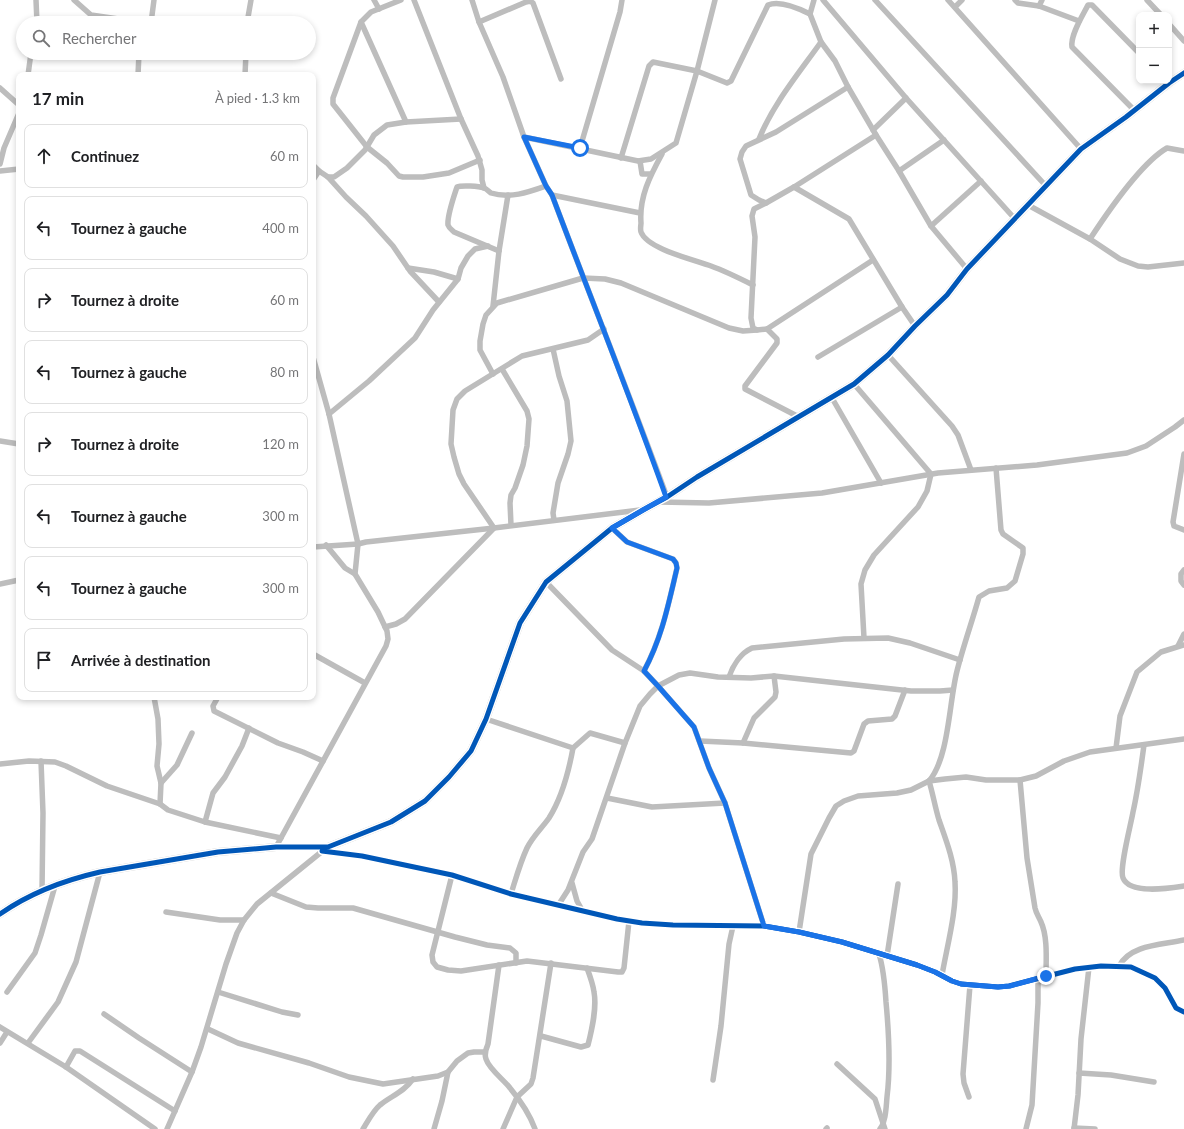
<!DOCTYPE html>
<html lang="fr">
<meta charset="utf-8">
<style>
:root{--surface:#fff;--page:#f6f6f6;--text:#202124;--muted:#757577;--line:#e0e0e0}
body{margin:0;font-family:Lato,sans-serif;background:var(--page);color:var(--text)}
.controls{position:absolute;right:12px;top:12px;display:grid;overflow:hidden;border-radius:8px;box-shadow:0 2px 6px #0003}
.controls button{width:36px;height:36px;display:grid;place-items:center;padding:0;border:0;border-bottom:1px solid var(--line);background:var(--surface);color:var(--text);font:20px sans-serif}
.stop{position:absolute;width:12px;height:12px;margin:-9px;border:3px solid #1a73e8;border-radius:50%;background:#fff}
.stop.end{background:#1a73e8;border-color:#fff;box-shadow:0 1px 4px #0008}
.list{margin:0;padding:0;list-style:none}
h2{display:flex;justify-content:space-between;align-items:center;height:52px;margin:0;padding:0 16px;font-size:17px}
h2 small{font-size:13px;font-weight:400;color:var(--muted)}
.list li{display:grid;grid-template-columns:26px 1fr auto;gap:12px;align-items:center;box-sizing:border-box;height:64px;margin:0 8px 8px;padding:0 8px;border:1px solid var(--line);border-radius:8px}
.list b{display:block;font-size:15px;white-space:nowrap}
.list em{font-size:13px;font-style:normal;color:var(--muted)}
.icon{flex:none;width:22px;height:22px;fill:none;stroke:currentColor;stroke-width:2;stroke-linecap:round;stroke-linejoin:round}
.map{position:relative;flex:none;width:1184px;height:1129px;overflow:hidden}
.search{position:absolute;background:var(--surface);box-shadow:0 2px 6px #0003;left:16px;top:16px;width:300px;height:44px;display:flex;align-items:center;gap:10px;box-sizing:border-box;padding:0 14px;border-radius:22px;color:var(--muted);font-size:15px}
.panel{position:absolute;background:var(--surface);box-shadow:0 2px 6px #0003;left:16px;top:72px;width:300px;height:628px;border-radius:8px}
.map>svg:first-child{display:block}
</style>
<div class="map">
<svg width="1184" height="1129" viewBox="0 0 1184 1129">
<rect width="100%" height="100%" fill="#fff"/>
<g fill="none" stroke-linecap="round" stroke-linejoin="round">
<g stroke="#bdbdbd" stroke-width="5.5">
<polyline points="36,0 37,23"/>
<polyline points="74,0 91,15 146,23"/>
<polyline points="374,0 379,9"/>
<polyline points="401,0 371,12 361,22 406,122"/>
<polyline points="414,0 461,119 478,156 482,170 482,180 484,188"/>
<path d="M472,0L479,22L503,77L524,137L546,186L552,195C590,296 630,396 667,497"/>
<polyline points="814,0 810,14 821,42 835,61 848,87 876,135 899,171 931,226 967,269"/>
<polyline points="823,0 906,98 1015,219"/>
<polyline points="875,0 1046,186"/>
<polyline points="948,0 1081,149"/>
<polyline points="1015,0 1018,3 1039,6 1079,21"/>
<polyline points="1147,0 1161,15"/>
<polyline points="1039,6 1042,0"/>
<polyline points="955,7 962,0"/>
<polyline points="361,22 333,98 333,104 367,147 387,163 399,176 403,177 423,177 449,173 480,160"/>
<polyline points="479,22 526,2 530,1 533,3 561,79"/>
<polyline points="151,23 154,0"/>
<polyline points="247,23 251,0"/>
<polyline points="1169,24 1184,41"/>
<polyline points="28,75 31,53"/>
<polyline points="138,75 139,53"/>
<polyline points="245,75 246,53"/>
<polyline points="848,87 776,132 746,146 742,152 740,159 751,195 759,200 766,203 794,187 876,135"/>
<polyline points="0,88 19,105"/>
<path d="M1134,110L1072,47C1070,35 1083,15 1088,5H1092L1139,53"/>
<polyline points="873,130 906,98"/>
<polyline points="524,137 638,161 651,159 676,143 697,71 715,0"/>
<path d="M759,139C773,104 799,73 821,42"/>
<polyline points="580,148 620,12 622,0"/>
<path d="M662,154C650,176 639,197 641,223C641,225 640,229 641,232C647,249 695,260 711,266C725,271 739,278 753,285"/>
<path d="M621,158L649,66L653,62L697,71L727,83L731,81L768,5C780,0 798,8 810,14"/>
<polyline points="640,161 642,174 651,174"/>
<polyline points="0,164 4,148 19,113"/>
<polyline points="313,165 319,171 328,177 346,197 366,216 393,246 410,271 439,302"/>
<polyline points="0,171 19,169"/>
<polyline points="899,171 944,140"/>
<polyline points="328,177 334,177 347,168 365,150 374,135 387,125 406,122 461,119"/>
<polyline points="313,180 319,171"/>
<polyline points="794,187 849,219 902,307 915,326"/>
<polyline points="552,195 640,213"/>
<polyline points="766,203 754,209 752,216 755,237 751,318 753,328 757,330 767,329 873,260"/>
<polyline points="1028,205 1090,239 1120,259 1138,266 1148,267 1184,263"/>
<polyline points="931,226 981,181"/>
<path d="M1090,239C1107,213 1141,163 1167,148L1184,151"/>
<path d="M499,251L454,232C452,230 449,228 448,225C447,216 454,196 457,187C461,185 479,186 484,188C487,189 489,192 491,193C510,199 529,192 546,186"/>
<polyline points="408,268 434,272 458,279"/>
<polyline points="493,306 499,251 508,195"/>
<polyline points="767,329 777,339 777,343 745,386 745,389 799,417"/>
<polyline points="553,349 559,376 567,401 571,441 568,454 558,483 553,513 554,520"/>
<polyline points="888,355 952,426 958,435 971,470"/>
<polyline points="818,357 902,307"/>
<polyline points="502,369 527,411 529,419 527,446 523,465 515,488 511,495 510,503 511,525"/>
<polyline points="493,374 480,350 480,341 483,324 486,315 497,303 583,278 605,279 621,283 729,328 743,331 757,330"/>
<polyline points="854,384 931,474 927,491 918,507 874,555 865,570 861,584 864,638"/>
<polyline points="832,398 881,483"/>
<polyline points="329,414 369,381 415,338 433,310 458,279 461,268 468,256 475,249 488,246"/>
<polyline points="0,441 19,444"/>
<polyline points="1184,454 1173,522 1174,526 1184,530"/>
<polyline points="659,502 709,503 822,493 938,473 1037,465 1127,453 1146,446 1175,427 1184,420"/>
<path d="M612,528L627,542L673,559L676,563L677,568C668,606 662,637 644,671"/>
<polyline points="326,545 345,568 355,574"/>
<polyline points="313,547 358,544 366,542 494,528 640,510"/>
<polyline points="1184,570 1181,574 1181,581 1184,585"/>
<polyline points="546,582 612,650 644,671 658,686 694,727 709,768 725,803 764,926"/>
<polyline points="0,584 19,580"/>
<polyline points="385,627 396,624 405,619 494,528 464,484 459,474 454,457 451,444 453,410 457,399 465,391 522,356 588,340 604,329"/>
<polyline points="1178,646 1184,634"/>
<polyline points="313,654 365,683"/>
<path d="M729,677C733,665 741,653 752,648L844,639L888,638L910,643L960,660"/>
<polyline points="154,697 158,719 159,744 157,766 161,783 160,804"/>
<polyline points="218,697 213,706 214,711 278,743 303,752 323,761"/>
<path d="M486,719L573,748C569,770 561,799 549,818C542,828 533,836 527,848C520,863 516,878 511,894"/>
<polyline points="700,741 743,743 851,753 854,751 864,724 868,721 892,719 895,716 905,690"/>
<polyline points="743,743 754,718 775,697 776,692 774,676"/>
<path d="M1144,745C1141,767 1138,790 1133,812C1131,824 1119,869 1123,878C1130,895 1171,888 1184,886"/>
<polyline points="573,748 590,733 625,743"/>
<polyline points="1116,748 1120,716 1137,672 1161,652 1184,645"/>
<polyline points="41,761 43,813 42,891"/>
<polyline points="0,764 29,761 55,762 66,766 107,786 160,804 168,810 205,822 281,838"/>
<path d="M1020,780L1027,858L1035,908C1036,913 1039,917 1041,922C1048,937 1046,961 1046,976"/>
<path d="M929,781C949,758 949,702 957,671C963,647 972,622 979,597L989,591L1007,588L1015,581L1023,554V548L1003,534L1001,530L996,468"/>
<path d="M929,781C933,794 935,807 939,820C946,840 954,860 955,882C957,911 947,946 942,975"/>
<polyline points="161,783 177,765 192,733"/>
<polyline points="607,798 652,807 725,803"/>
<polyline points="205,822 213,793 225,777 242,746 249,728"/>
<polyline points="276,847 386,646 388,639 387,631 378,612 355,574 358,544 329,414 313,357"/>
<polyline points="322,851 362,856 452,875 511,894 617,919 642,923 673,925 764,926 799,932 842,942 917,965 935,972 952,981 961,984 998,987 1009,986 1075,969 1101,966 1131,967 1155,978 1165,988 1176,1008 1184,1012"/>
<polyline points="452,875 432,955 433,962 437,967 448,970 461,971 527,961 618,972 622,972 624,968 629,921"/>
<polyline points="572,883 577,901 582,910"/>
<polyline points="271,893 306,907 318,908 353,908 455,937 487,945 510,948 516,953 516,963"/>
<polyline points="559,904 568,890 583,852 592,839 625,743 640,706 650,694 658,686 679,675 690,673 718,677 751,678 774,676 911,691 940,691 953,690"/>
<polyline points="166,912 220,920 244,920"/>
<polyline points="799,932 811,854 829,818 836,806 844,801 858,796 897,793 911,790 929,781 945,779 966,777 986,780 1020,780 1036,776 1064,761 1090,752 1184,739"/>
<path d="M879,954C884,970 885,986 886,1002C889,1034 891,1065 887,1097C886,1108 886,1121 880,1129"/>
<polyline points="887,956 898,884"/>
<path d="M499,965L488,1044C486,1049 484,1054 486,1059C489,1069 504,1080 510,1088C520,1100 530,1115 535,1129"/>
<path d="M1119,966C1131,944 1162,945 1184,940"/>
<polyline points="7,992 35,953 41,935 55,886"/>
<polyline points="218,992 282,1012 298,1015"/>
<polyline points="104,1014 139,1038 192,1072"/>
<polyline points="0,1027 66,1067 155,1129"/>
<polyline points="208,1029 238,1043 309,1063 349,1077 383,1084 438,1076 448,1072"/>
<path d="M541,1036L581,1047L588,1045C592,1029 597,1008 594,992C593,984 590,976 587,968"/>
<polyline points="0,1043 7,1032"/>
<polyline points="28,1043 58,1002 76,962 100,872"/>
<polyline points="837,1064 875,1099 885,1129"/>
<polyline points="66,1067 75,1051 80,1051 175,1111"/>
<polyline points="1079,1073 1111,1075 1154,1082"/>
<polyline points="713,1080 721,1026 729,944 733,926"/>
<polyline points="969,1097 964,1083 963,1074 970,985"/>
<polyline points="1074,1128 1095,1129"/>
<polyline points="167,1129 192,1072 201,1047 226,964 237,933 244,920 257,904 325,849"/>
<path d="M363,1129C368,1121 373,1111 380,1105C391,1096 404,1092 413,1079"/>
<polyline points="434,1129 442,1101 448,1072 457,1061 468,1053 474,1052 485,1052"/>
<polyline points="503,1129 517,1097 531,1084 533,1078 551,963"/>
<polyline points="826,1129 827,1128"/>
<polyline points="1026,1129 1032,1105 1038,1003 1038,979"/>
<polyline points="1074,1129 1078,1095 1081,1039 1089,967"/>
</g>
<path stroke="#bfbfbf" stroke-width="8" d="M0,914C30,893 65,880 100,872L218,852L276,847H328L391,822L425,801L449,777L471,751L486,719L520,623L546,582L612,528L643,510L667,497L697,477L854,384L888,355L915,326L947,295L967,269L1081,149L1126,117L1169,83L1184,73"/>
<g stroke="#fff" stroke-width="8">
<g id="cycleway">
<polyline points="322,851 362,856 452,875 511,894 617,919 642,923 673,925 764,926 799,932 842,942 917,965 935,972 952,981 961,984 998,987 1009,986 1075,969 1101,966 1131,967 1155,978 1165,988 1176,1008 1184,1012"/>
<path d="M0,914C30,893 65,880 100,872L218,852L276,847H328L391,822L425,801L449,777L471,751L486,719L520,623L546,582L612,528L643,510L667,497L697,477L854,384L888,355L915,326L947,295L967,269L1081,149L1126,117L1169,83L1184,73"/>
</g>
</g>
<use href="#cycleway" stroke="#0057b8" stroke-width="5"/>
</g>
<g fill="none" stroke-linecap="round" stroke-linejoin="round">
<path stroke="#1a73e8" stroke-width="5" d="M580,148L524,137L546,186L552,195C590,296 630,396 666,497L643,510L612,528L627,542L673,559L676,563L677,568C668,606 662,637 644,671L658,686L694,727L709,768L725,803L764,926L799,932L842,942L917,965L935,972L952,981L961,984L998,987L1010,986L1046,976"/>
</g>
</svg>
<div class="controls">
<button>+</button>
<button>−</button>
</div>
<div class="stop" style="left:580px;top:148px"></div>
<div class="stop end" style="left:1046px;top:976px"></div>
<div class="search"><svg class="icon" aria-label="search" viewBox="0 0 24 24"><circle cx="10" cy="10" r="6"/><path d="M15 15l6 6"/></svg>Rechercher</div>
<section class="panel">
<h2>17 min<small>À pied · 1.3 km</small></h2>
<ul class="list">
<li><svg class="icon" aria-label="ahead" viewBox="0 0 24 24"><path d="M12 20V5M6 11l6-6 6 6"/></svg><div><b>Continuez</b></div><em>60 m</em></li>
<li><svg class="icon" aria-label="left" viewBox="0 0 24 24"><path d="M17 20v-9H6M10 6l-5 5 5 5"/></svg><div><b>Tournez à gauche</b></div><em>400 m</em></li>
<li><svg class="icon" aria-label="right" viewBox="0 0 24 24"><path d="M7 20v-9h11M14 6l5 5-5 5"/></svg><div><b>Tournez à droite</b></div><em>60 m</em></li>
<li><svg class="icon" aria-label="left" viewBox="0 0 24 24"><path d="M17 20v-9H6M10 6l-5 5 5 5"/></svg><div><b>Tournez à gauche</b></div><em>80 m</em></li>
<li><svg class="icon" aria-label="right" viewBox="0 0 24 24"><path d="M7 20v-9h11M14 6l5 5-5 5"/></svg><div><b>Tournez à droite</b></div><em>120 m</em></li>
<li><svg class="icon" aria-label="left" viewBox="0 0 24 24"><path d="M17 20v-9H6M10 6l-5 5 5 5"/></svg><div><b>Tournez à gauche</b></div><em>300 m</em></li>
<li><svg class="icon" aria-label="left" viewBox="0 0 24 24"><path d="M17 20v-9H6M10 6l-5 5 5 5"/></svg><div><b>Tournez à gauche</b></div><em>300 m</em></li>
<li><svg class="icon" aria-label="arrive" viewBox="0 0 24 24"><path d="M6 21V4h12l-3 4 3 4H6"/></svg><div><b>Arrivée à destination</b></div></li>
</ul>
</section>
</div>
